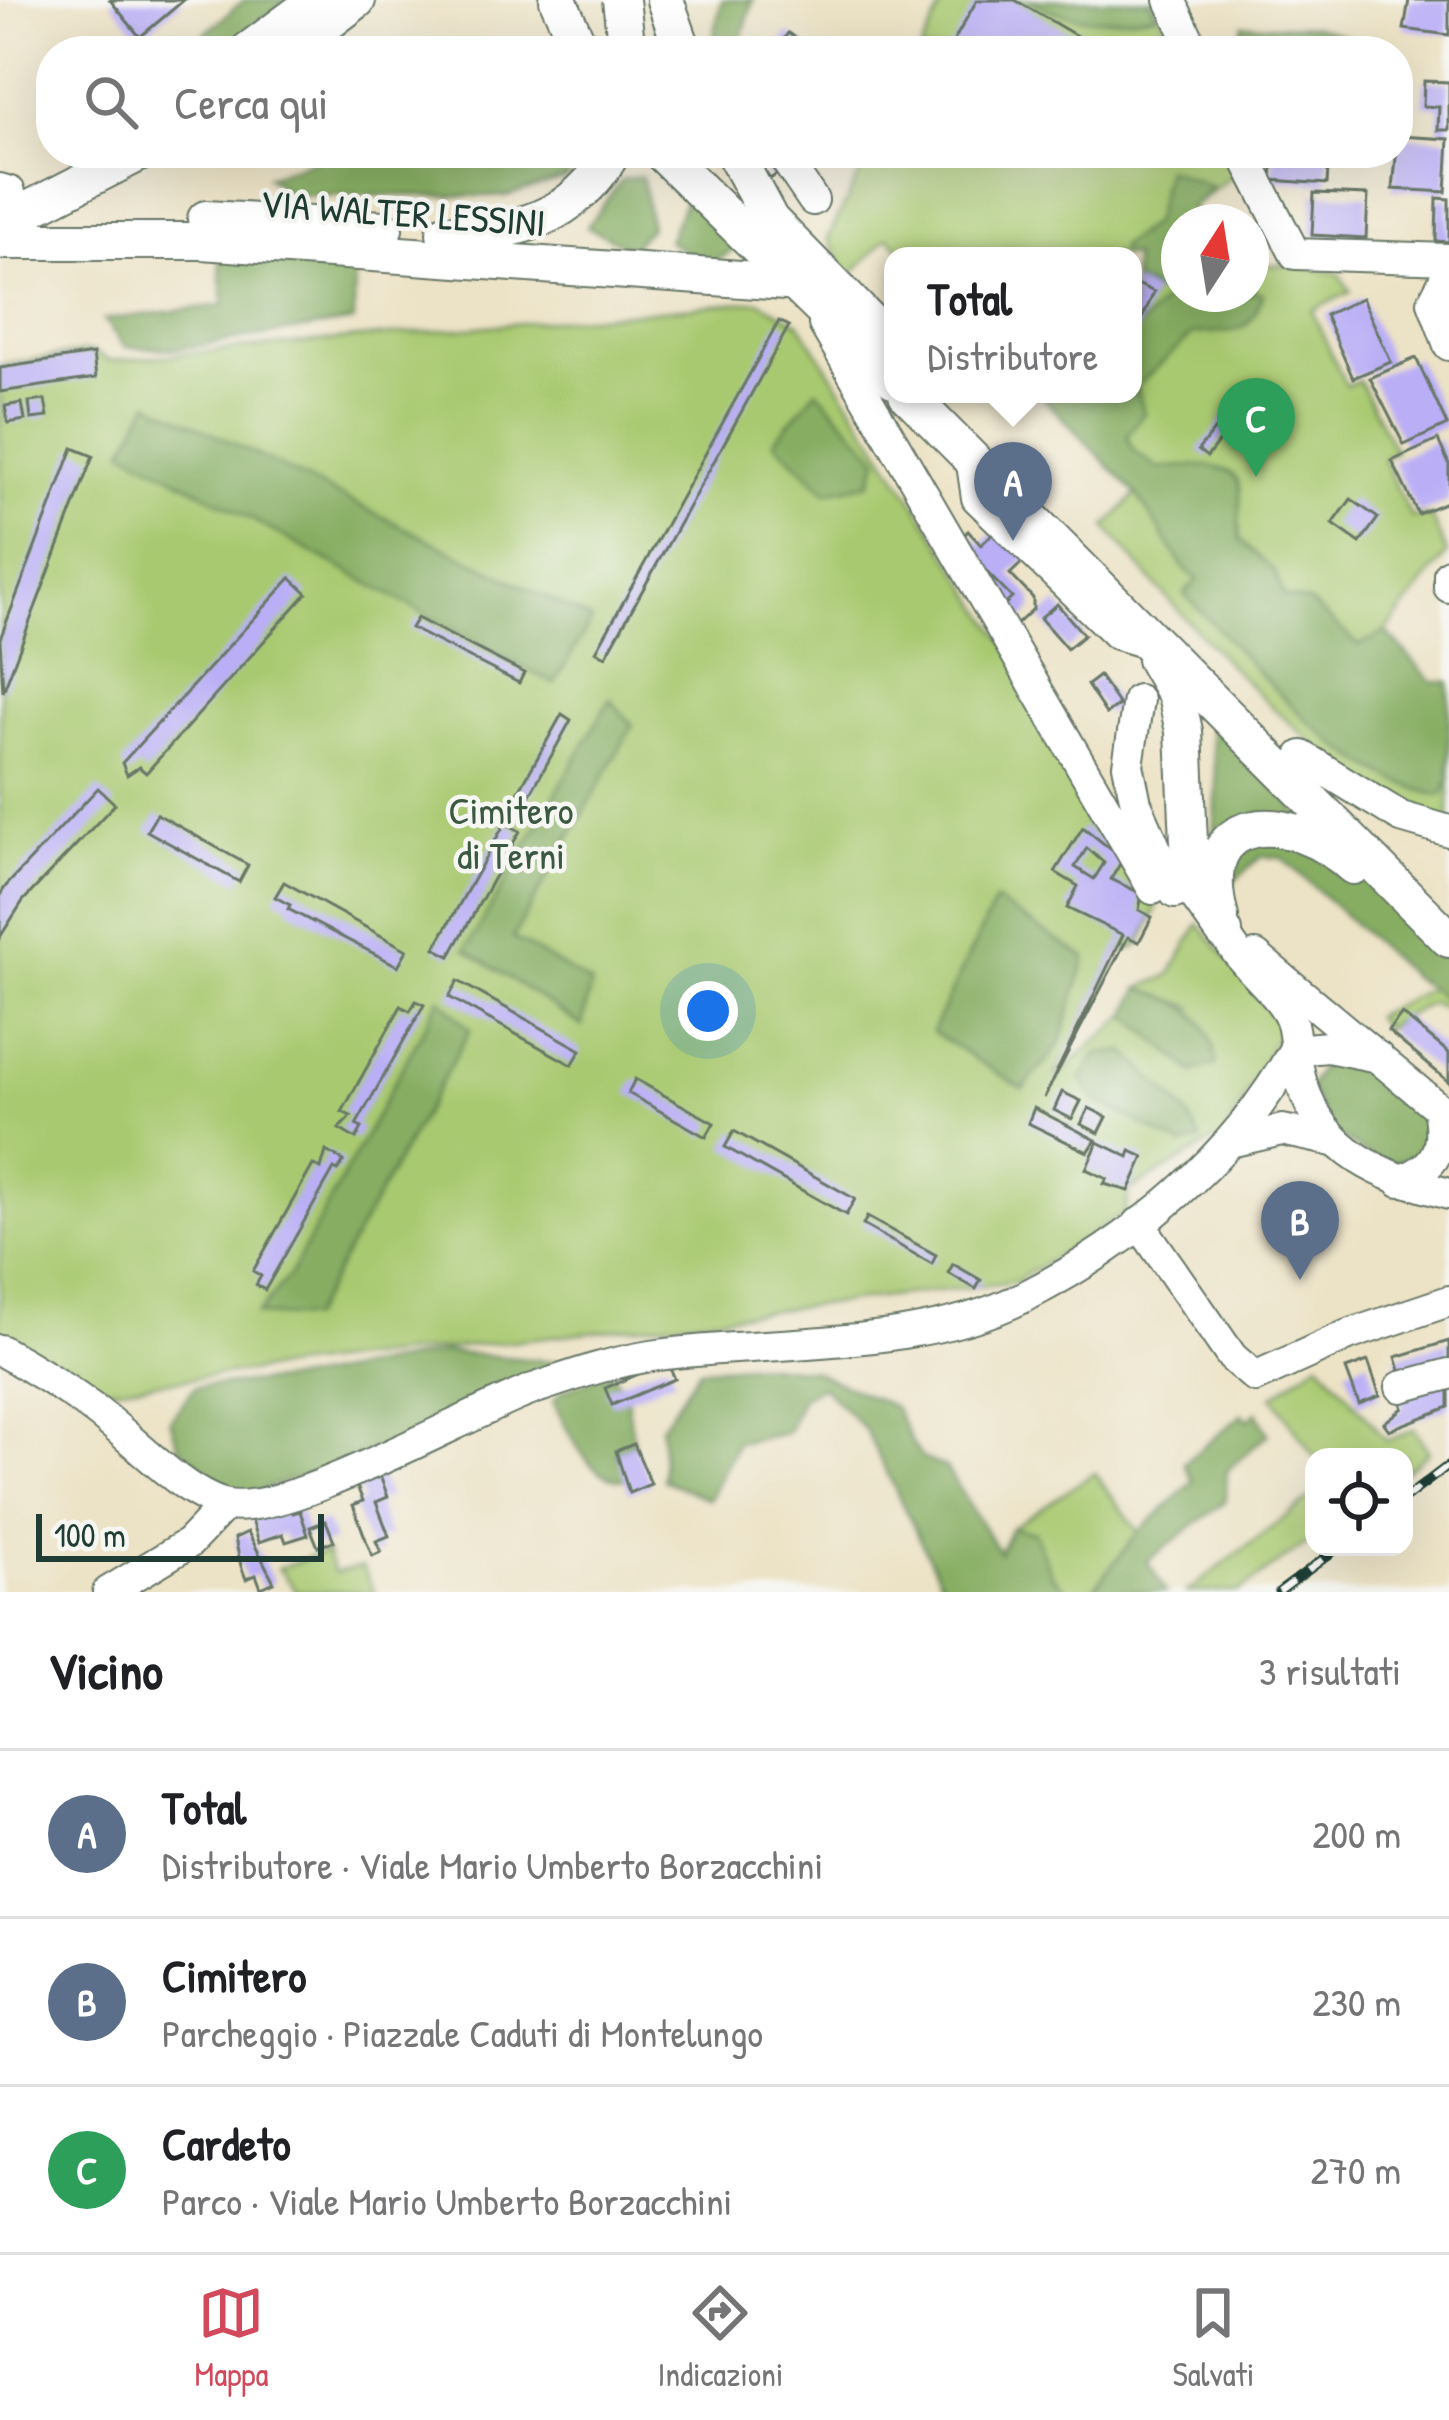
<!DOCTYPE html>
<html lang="it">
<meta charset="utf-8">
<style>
:root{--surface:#fff;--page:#f6f6f6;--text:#202124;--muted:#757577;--line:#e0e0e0;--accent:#d1495b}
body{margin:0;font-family:"Patrick Hand",sans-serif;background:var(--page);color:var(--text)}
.controls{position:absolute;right:36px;bottom:36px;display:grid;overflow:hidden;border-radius:24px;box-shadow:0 12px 48px #0002}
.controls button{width:108px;height:108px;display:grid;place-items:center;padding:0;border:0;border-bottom:3px solid var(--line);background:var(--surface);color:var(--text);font:60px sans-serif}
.compass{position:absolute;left:1161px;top:204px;width:108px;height:108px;border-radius:50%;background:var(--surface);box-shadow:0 12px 48px #0002;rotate:12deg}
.scale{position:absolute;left:36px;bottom:30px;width:288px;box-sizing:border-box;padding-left:12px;border:6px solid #1f3d34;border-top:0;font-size:33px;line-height:42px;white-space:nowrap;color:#1f3d34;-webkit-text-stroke:9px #f6f6f2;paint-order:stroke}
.you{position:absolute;left:708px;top:1011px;width:42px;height:42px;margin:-30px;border:9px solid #fff;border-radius:50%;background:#1a73e8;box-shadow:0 0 0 18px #1a73e833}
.badge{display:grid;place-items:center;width:78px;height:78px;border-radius:50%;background:var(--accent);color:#fff;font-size:39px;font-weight:700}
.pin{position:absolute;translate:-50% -99px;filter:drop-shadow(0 3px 6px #0008)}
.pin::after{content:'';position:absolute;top:63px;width:42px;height:36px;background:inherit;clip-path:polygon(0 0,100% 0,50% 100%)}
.popup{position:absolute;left:884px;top:247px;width:258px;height:156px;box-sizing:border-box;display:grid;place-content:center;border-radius:24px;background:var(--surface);filter:drop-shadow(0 3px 9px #0005);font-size:39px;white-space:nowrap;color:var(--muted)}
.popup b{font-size:45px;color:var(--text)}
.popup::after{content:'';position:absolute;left:50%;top:100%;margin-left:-24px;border:24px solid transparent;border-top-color:var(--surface)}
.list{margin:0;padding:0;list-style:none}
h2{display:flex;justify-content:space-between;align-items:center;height:156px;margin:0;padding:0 48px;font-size:51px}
h2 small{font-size:39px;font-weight:400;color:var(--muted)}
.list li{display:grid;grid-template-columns:78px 1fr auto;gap:36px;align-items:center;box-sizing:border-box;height:168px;padding:0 48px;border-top:3px solid var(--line)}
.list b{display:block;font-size:45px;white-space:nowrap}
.list p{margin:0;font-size:39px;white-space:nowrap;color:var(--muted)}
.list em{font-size:39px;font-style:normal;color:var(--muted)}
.icon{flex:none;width:66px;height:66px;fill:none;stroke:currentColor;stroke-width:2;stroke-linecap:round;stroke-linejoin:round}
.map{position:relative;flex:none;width:1449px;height:1592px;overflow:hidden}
.search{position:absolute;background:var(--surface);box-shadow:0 12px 48px #0002;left:36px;right:36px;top:36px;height:132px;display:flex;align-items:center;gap:30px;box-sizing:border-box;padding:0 42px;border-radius:48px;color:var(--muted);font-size:45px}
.sheet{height:660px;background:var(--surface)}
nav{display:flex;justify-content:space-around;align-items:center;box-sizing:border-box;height:168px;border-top:3px solid var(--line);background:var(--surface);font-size:33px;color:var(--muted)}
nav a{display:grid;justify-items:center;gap:6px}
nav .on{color:var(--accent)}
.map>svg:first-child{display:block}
</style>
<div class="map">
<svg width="1449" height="1592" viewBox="0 0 1449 1592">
<rect width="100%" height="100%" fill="#f6f6f2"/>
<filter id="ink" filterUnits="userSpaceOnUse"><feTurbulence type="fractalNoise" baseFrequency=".00833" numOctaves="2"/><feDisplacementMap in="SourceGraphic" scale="24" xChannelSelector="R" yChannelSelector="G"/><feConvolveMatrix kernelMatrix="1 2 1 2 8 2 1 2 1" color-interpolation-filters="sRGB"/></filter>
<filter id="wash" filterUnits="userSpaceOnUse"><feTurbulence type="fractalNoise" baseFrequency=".004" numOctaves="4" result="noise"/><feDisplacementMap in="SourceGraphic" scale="48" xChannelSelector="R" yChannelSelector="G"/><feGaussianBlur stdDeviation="2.7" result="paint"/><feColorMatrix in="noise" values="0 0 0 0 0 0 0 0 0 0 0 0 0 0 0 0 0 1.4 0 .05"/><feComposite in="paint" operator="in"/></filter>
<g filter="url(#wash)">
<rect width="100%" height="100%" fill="#ece2c5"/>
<g fill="#a9c970" stroke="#648352" stroke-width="3" fill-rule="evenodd">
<polygon points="945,0 1153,0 1177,51 920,51"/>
<path d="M870,153H1228L1237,172L1191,208L1198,222H1179V294H1251V265H1297L1340,274L1350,292L1312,311L1346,386L1359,381L1395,451L1383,459L1411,517H1431L1447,553L1386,632L1432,681L1449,682V822C1338,798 1179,615 1106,527L1136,494L1040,394H1133V256H907L888,237L848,278L828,238Z"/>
<path d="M759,301L799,323L1017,662L1157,908L1140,945L1119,953L1055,1077L1127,1015L1193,1072V1007L1140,988L1170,975L1199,924L1282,1026L1225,1135L1129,1191L1125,1213L1015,1282L102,1389L0,1335V365L91,351L110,361ZM1126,1052L1141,1068L1182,1145L1094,1099Z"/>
<polygon points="1430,988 1449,1001 1449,1009 1429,1003 1384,1028 1374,1017"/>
<polygon points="1319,1361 1387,1441 1414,1429 1429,1452 1404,1472 1404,1457 1314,1457 1273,1396"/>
<polygon points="1094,1473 1139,1532 1091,1592 1070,1592 1052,1576 1034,1533 1011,1528"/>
<polygon points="1314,1495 1314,1538 1239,1592 1187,1592"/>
<polygon points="326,1552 334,1573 362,1567 374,1592 297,1592 278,1568"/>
</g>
<g fill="#86ad62" stroke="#52754b" stroke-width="3">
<polygon points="244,0 288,0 219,51 185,51"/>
<polygon points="722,0 753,0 741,41 713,39"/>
<path d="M1028,0H1148L1157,14C1108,21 1073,24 1028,0Z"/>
<polygon points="1243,25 1315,26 1374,46 1373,51 1235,51"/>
<polygon points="335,153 579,153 567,178 505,196 291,195 267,177"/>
<path d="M1166,169L1212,187L1191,208L1198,222H1179V294H1251V289L1263,294C1247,341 1234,328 1193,334L1137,386L1144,413L1127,436L1133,450L1159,469C1179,466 1237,458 1240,488C1241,505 1238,522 1240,539L1275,572L1284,597L1309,602L1359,645L1386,632L1432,681L1449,682V781L1441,796C1332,770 1260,670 1184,594L1198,579L1185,570L1137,495L1040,394H1133V332L1169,296L1133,281V256H1121L1120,247L1153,223Z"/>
<polygon points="642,176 650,227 631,248 587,227 621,180"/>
<polygon points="688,192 738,247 709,266 668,241"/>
<polygon points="219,256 355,270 354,321 178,349 125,347 104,320 224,305"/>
<polygon points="817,390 879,458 870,483 827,492 774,441"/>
<polygon points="149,402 592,620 554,684 124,450"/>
<polygon points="610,699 633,725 513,938 591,984 582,1026 466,950"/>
<polygon points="1223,728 1306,821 1214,841 1217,785 1210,729"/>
<polygon points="1248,835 1331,854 1449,949 1449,1001 1412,977 1282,858 1262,856 1231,884 1233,849"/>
<polygon points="995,901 1086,958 1060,1044 1023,1089 932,1032"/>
<path d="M1140,988C1185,1002 1211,1014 1216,1065L1193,1072L1127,1015Z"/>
<polygon points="440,998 470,1030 310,1318 257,1315 291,1273"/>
<polygon points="1365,1051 1420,1106 1427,1149 1387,1166 1334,1134 1309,1088 1328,1052"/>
<polygon points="1126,1052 1185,1111 1201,1140 1182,1146 1094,1099 1081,1079 1098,1053"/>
<polygon points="445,1352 564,1362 514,1403 241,1497 179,1448 170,1420 195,1387 305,1379"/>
<polygon points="759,1364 811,1370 894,1407 913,1445 922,1458 945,1467 999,1552 1011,1528 1034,1532 1052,1576 1070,1592 946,1592 866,1431 822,1386 802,1397 787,1433 737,1443 709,1499 663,1480 661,1427 699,1369"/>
<path d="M612,1372L627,1398L634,1444L616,1452L628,1479C589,1483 568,1431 553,1401L564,1390Z"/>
<polygon points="1257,1412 1268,1434 1227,1471 1225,1502 1147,1561 1166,1592 1091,1592 1139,1532 1193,1482 1184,1463 1243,1414 1247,1420"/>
</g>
<g id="blocks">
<g fill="#baaef6" fill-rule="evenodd">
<polygon points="110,0 184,0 140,37"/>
<polygon points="977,0 1015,0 1082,39 1075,51 948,51"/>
<polygon points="1409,0 1449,0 1449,35 1404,29"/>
<polygon points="788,33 813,51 775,51"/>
<polygon points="1424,81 1449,82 1449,130 1438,130 1439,107 1423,106"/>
<polygon points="1398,136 1449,139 1446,192 1393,189"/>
<polygon points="767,153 808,153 770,179 756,160"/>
<polygon points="1274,153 1329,153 1327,184 1272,180"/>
<polygon points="1314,193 1368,195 1366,238 1312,235"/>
<polygon points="1437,198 1449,199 1449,242 1436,241"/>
<polygon points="1133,282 1154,292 1136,332 1133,330"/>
<polygon points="1362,298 1391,362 1353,378 1325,315"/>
<polygon points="779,321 789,326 606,656 596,651"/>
<polygon points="93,354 96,378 0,392 0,368"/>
<polygon points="1416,358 1447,425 1404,445 1370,378"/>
<polygon points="1252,383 1258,390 1207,457 1198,450"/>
<polygon points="45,400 48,417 31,419 29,402"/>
<polygon points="22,403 25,420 8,423 5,406"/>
<polygon points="1438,440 1449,464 1449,501 1418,514 1392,461"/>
<polygon points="73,448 93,456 3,692 0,639"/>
<polygon points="1351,499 1378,518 1360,543 1333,524"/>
<polygon points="1010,516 1040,546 1010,574 1033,598 1033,609 1016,625 1000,609 1012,598 957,542 968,531 981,545"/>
<polygon points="291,578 307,593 146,773 139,767 127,775 122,763"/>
<polygon points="1057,604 1084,635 1067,649 1040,618"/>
<polygon points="417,618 524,673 519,683 411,628"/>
<polygon points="1099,676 1119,705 1106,714 1087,685"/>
<polygon points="562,714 571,720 521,811 511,805"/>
<polygon points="98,788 115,804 23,901 0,937 0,895 6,886"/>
<polygon points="157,814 248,865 239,882 147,831"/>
<polygon points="505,823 520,831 450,956 435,948"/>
<path d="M1083,827L1123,859L1111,879L1142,894L1139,910L1152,917L1139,942L1128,937L1044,1098L1123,935L1067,908L1078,886L1055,872ZM1087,848L1104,863L1094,879L1075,867Z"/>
<polygon points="284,882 407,950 398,966 288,909 290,905 275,897"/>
<polygon points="458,981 581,1050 572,1065 449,997"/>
<polygon points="416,1001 424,1005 356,1125 362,1128 356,1139 339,1129 351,1116 342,1112 401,1006 410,1011"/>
<polygon points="1402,1014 1449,1053 1449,1082 1388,1031"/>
<polygon points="635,1079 714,1123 706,1137 628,1093"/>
<polygon points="1062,1092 1081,1101 1072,1119 1054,1110"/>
<polygon points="1034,1108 1096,1140 1088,1152 1028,1123"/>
<polygon points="1089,1108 1107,1117 1099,1133 1081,1124"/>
<polygon points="734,1131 855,1199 846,1215 725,1147"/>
<polygon points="1098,1142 1129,1157 1131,1151 1144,1157 1129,1191 1104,1184 1107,1179 1086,1169"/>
<polygon points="326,1151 344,1161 338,1171 334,1169 265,1290 256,1285 261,1276 253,1271 313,1165 321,1169"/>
<polygon points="867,1217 936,1255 932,1264 863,1225"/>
<polygon points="953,1264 981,1280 976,1289 948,1273"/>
<polygon points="1449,1341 1449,1365 1403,1380 1396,1357"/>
<polygon points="1368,1361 1380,1396 1359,1404 1346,1369"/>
<polygon points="667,1362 675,1379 612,1405 605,1388"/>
<polygon points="1449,1376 1449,1407 1389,1430 1384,1423 1403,1408 1397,1392"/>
<polygon points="634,1444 651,1484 629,1493 616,1451"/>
<polygon points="377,1468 388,1497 376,1502 389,1536 376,1541 381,1552 372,1556 353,1505 363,1501 353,1477"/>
<polygon points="290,1504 293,1513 300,1511 308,1535 286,1542 283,1534 259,1542 251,1517"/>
<polygon points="326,1521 334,1541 318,1547 310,1527"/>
<polygon points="248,1532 274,1582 261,1588 256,1575 246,1579 241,1566 235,1538"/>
</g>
</g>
</g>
<g filter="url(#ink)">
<use href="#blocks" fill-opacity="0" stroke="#677767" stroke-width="3"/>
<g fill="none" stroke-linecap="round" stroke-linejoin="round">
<g stroke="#677767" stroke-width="34">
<g id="minor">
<polyline points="1170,0 1194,51"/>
<polyline points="781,153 813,200"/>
<polyline points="1243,153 1295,254 1449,259"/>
<polyline points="0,189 10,192"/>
<polyline points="1449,271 1433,302 1449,345"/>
<polyline points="824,324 1153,889"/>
<polyline points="971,457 977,498 1117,634 1146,643"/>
<polyline points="1449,574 1449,587"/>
<polyline points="1138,700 1128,765 1136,803 1175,893"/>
<polyline points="1302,756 1401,817 1449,831"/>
<path d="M1224,932C1241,967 1282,993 1291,1020C1297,1040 1295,1063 1302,1084C1325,1155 1382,1176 1449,1194"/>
<polyline points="1256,956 1449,1117"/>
<polyline points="1230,1142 1282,1130 1334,1141"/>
<path d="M1400,1181C1438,1167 1445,1147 1438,1108"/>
<polyline points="1139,1223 1232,1357 1255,1377 1348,1335 1449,1301"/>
<path d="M0,1350C31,1367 63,1387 92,1408C130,1435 180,1492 223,1504C283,1521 470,1411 536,1388C574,1375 617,1360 658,1355C773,1340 919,1350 1024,1297C1134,1241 1234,1158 1294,1050L1328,1047L1378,1057"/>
<polyline points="1401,1387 1449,1374"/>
<polyline points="108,1592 189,1543 225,1505"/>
</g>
</g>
<g stroke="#677767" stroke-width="40">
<g id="major">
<polyline points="558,0 581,51"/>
<polyline points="665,0 683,51"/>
<polyline points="298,45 357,0"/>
<polyline points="248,51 317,0"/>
<polyline points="662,153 893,379"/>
<polyline points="734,153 770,220 878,330"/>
<polyline points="0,216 24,212 139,153"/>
<polyline points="206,219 384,229"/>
<path d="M445,233C516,235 574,218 612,153"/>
<polyline points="0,241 201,241 799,283"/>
<polyline points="907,394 1449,939"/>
<polyline points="1155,659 1176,695 1184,731 1191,886 1224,932"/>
<path d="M1220,917C1191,807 1292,810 1353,866"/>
</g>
</g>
<use href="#minor" stroke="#fff" stroke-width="30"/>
<use href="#major" stroke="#fff" stroke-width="36"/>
<g stroke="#1f3d34" stroke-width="10">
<g id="rail">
<polyline points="1404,1499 1449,1465"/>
<polyline points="1279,1592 1339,1547"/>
</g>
</g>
<use href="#rail" stroke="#f6f6f2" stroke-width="6" stroke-dasharray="18" stroke-linecap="butt"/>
<g stroke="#677767" stroke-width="40" stroke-linecap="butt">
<polyline id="major-bridge" points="621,0 627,51"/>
</g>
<use href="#major-bridge" stroke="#fff" stroke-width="36"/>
</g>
</g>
<g text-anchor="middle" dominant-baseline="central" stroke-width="9" stroke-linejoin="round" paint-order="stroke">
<g font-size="39" fill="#1f3d34" stroke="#f6f6f2">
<text transform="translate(403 212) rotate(4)">VIA WALTER LESSINI</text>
</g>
<g font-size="39" fill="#3b5940" stroke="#f6f6f2">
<text x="511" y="809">Cimitero<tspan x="511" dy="45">di Terni</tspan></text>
</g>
</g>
</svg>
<div class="controls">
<button><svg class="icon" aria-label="locate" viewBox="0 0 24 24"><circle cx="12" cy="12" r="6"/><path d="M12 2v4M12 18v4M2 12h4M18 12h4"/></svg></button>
</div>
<svg class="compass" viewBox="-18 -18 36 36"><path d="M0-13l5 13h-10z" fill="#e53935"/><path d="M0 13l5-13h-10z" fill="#757577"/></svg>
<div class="scale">100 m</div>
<div class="you"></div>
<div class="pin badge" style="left:1013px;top:541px;background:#5c6f8a">A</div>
<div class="popup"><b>Total</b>Distributore</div>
<div class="pin badge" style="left:1300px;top:1280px;background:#5c6f8a">B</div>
<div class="pin badge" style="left:1256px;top:477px;background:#2e9e5b">C</div>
<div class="search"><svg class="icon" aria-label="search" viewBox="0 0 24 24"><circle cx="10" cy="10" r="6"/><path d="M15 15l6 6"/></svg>Cerca qui</div>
</div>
<section class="sheet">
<h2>Vicino<small>3 risultati</small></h2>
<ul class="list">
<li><span class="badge" style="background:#5c6f8a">A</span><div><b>Total</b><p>Distributore · Viale Mario Umberto Borzacchini</p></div><em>200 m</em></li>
<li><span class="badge" style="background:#5c6f8a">B</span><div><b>Cimitero</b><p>Parcheggio · Piazzale Caduti di Montelungo</p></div><em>230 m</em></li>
<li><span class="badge" style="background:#2e9e5b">C</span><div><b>Cardeto</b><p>Parco · Viale Mario Umberto Borzacchini</p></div><em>270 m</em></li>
</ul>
</section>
<nav>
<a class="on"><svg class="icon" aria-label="map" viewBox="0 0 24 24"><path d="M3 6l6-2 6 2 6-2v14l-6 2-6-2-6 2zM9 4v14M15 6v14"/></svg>Mappa</a>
<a><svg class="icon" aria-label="directions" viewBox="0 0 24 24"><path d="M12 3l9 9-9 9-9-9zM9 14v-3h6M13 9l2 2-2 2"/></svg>Indicazioni</a>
<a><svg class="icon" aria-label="saved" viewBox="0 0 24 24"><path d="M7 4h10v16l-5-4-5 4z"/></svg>Salvati</a>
</nav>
